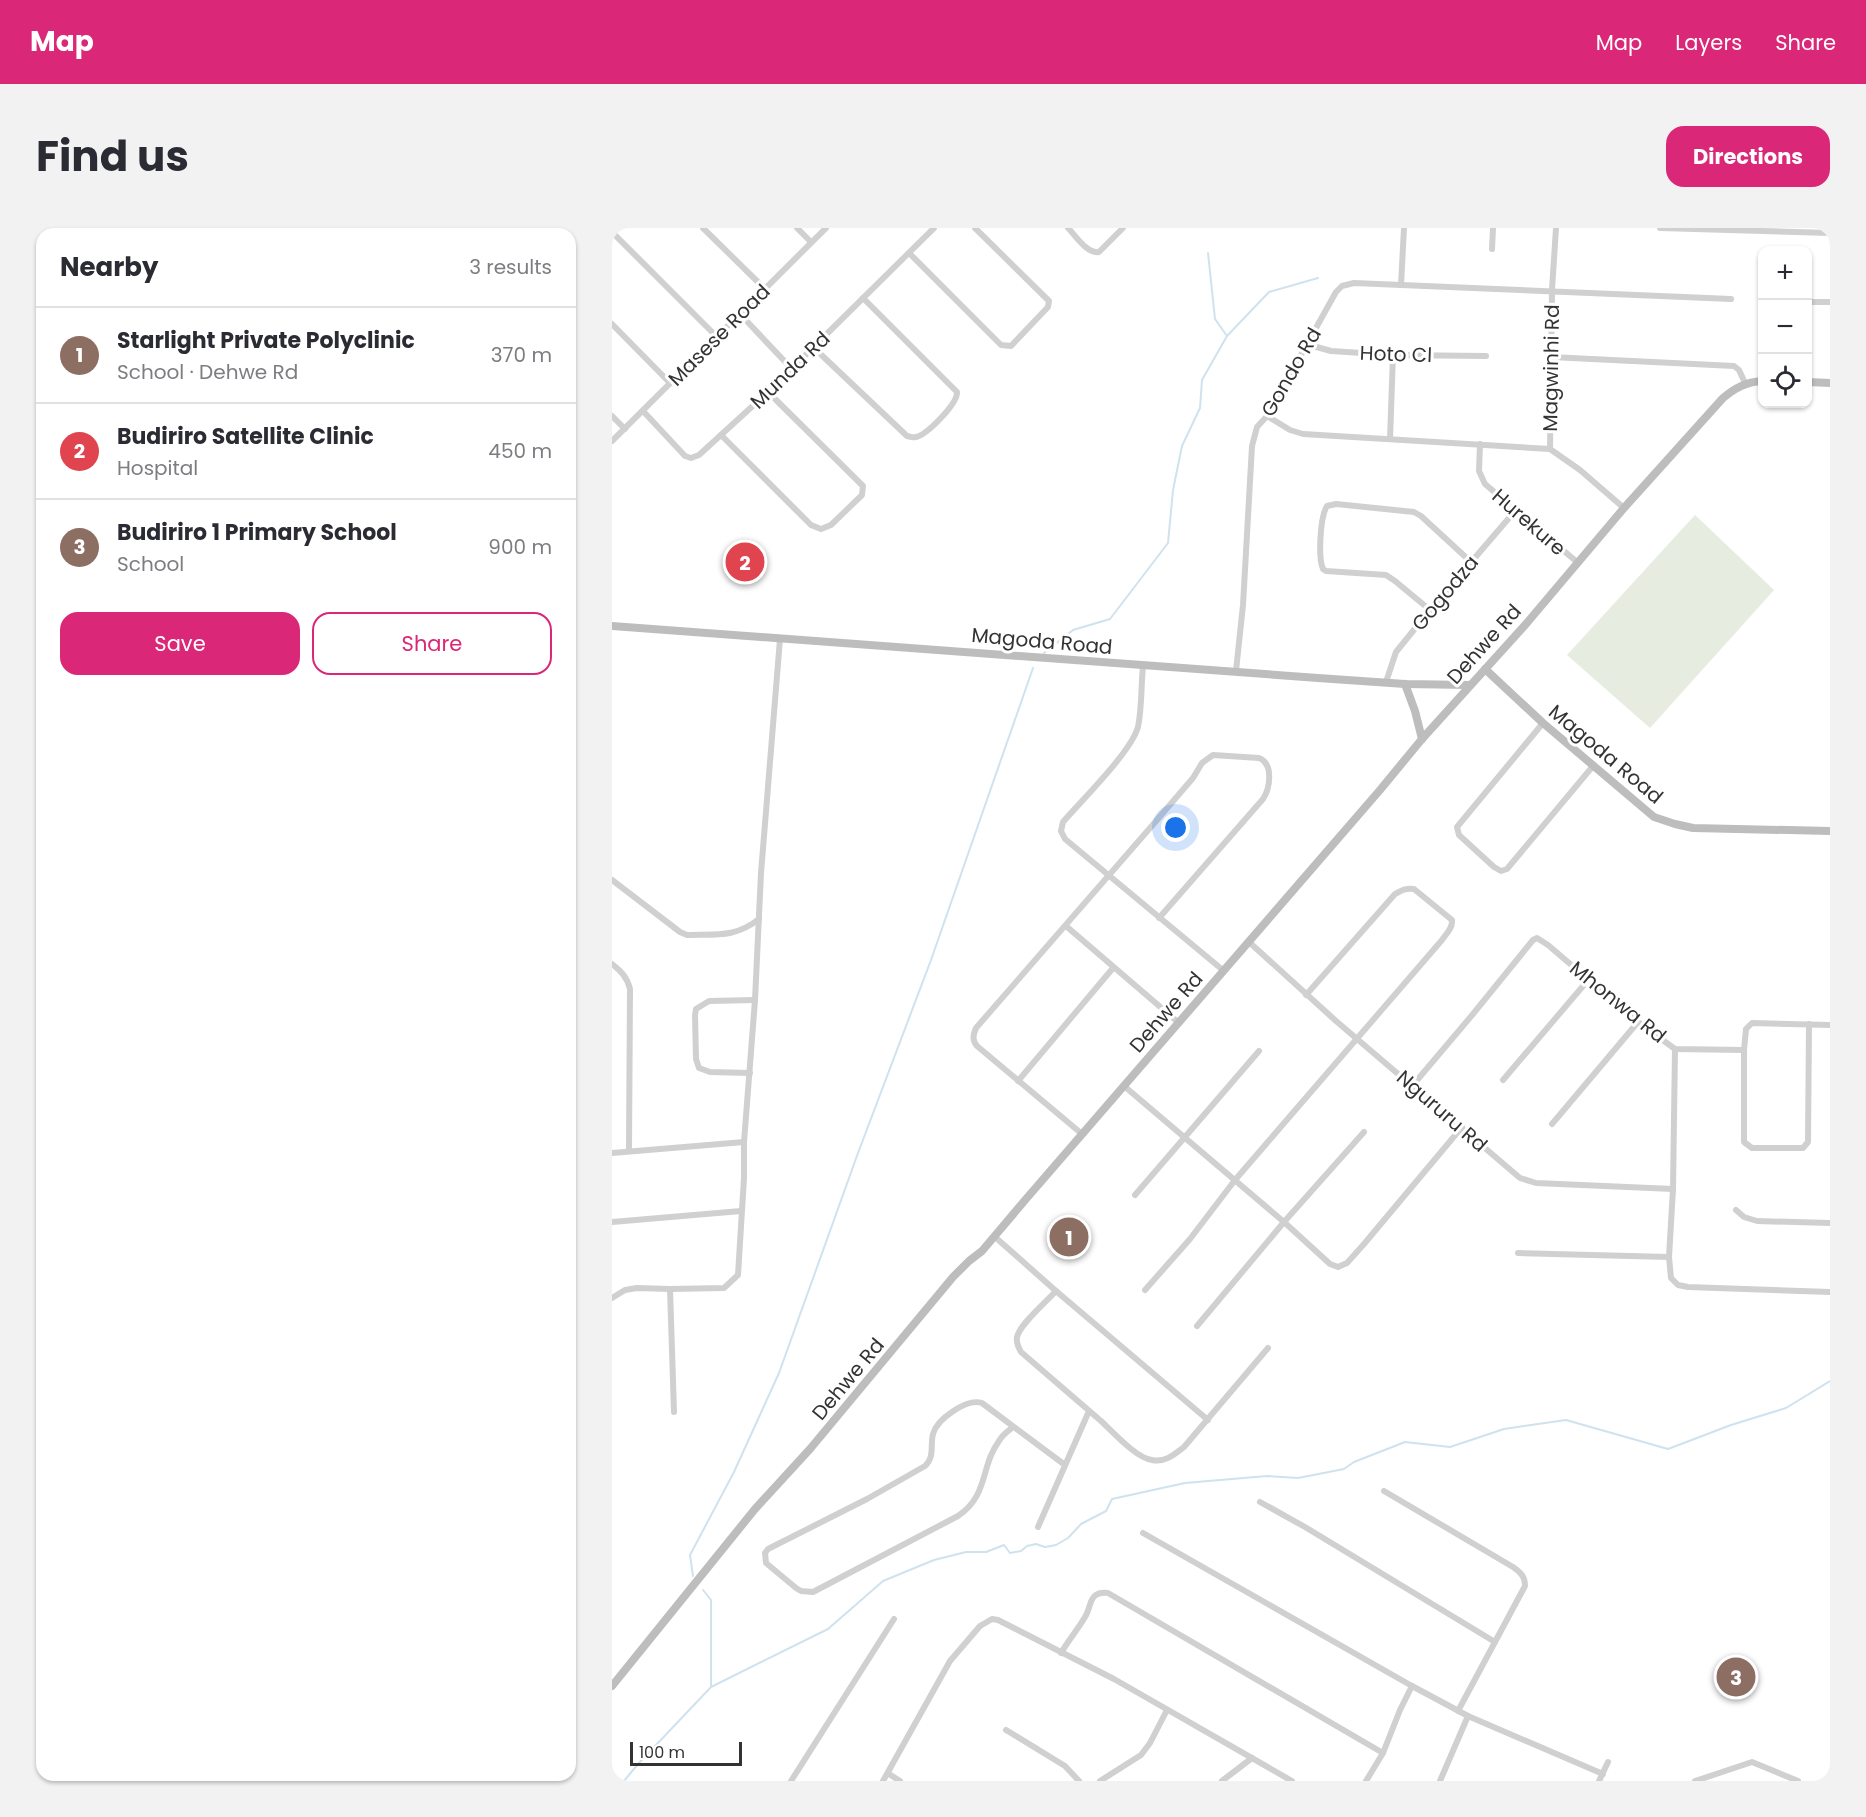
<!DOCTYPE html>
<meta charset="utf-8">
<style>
:root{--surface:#fff;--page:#f2f2f3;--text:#2b2b33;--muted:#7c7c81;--line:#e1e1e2;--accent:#db2777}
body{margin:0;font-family:Poppins,sans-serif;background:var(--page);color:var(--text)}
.controls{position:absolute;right:18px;top:18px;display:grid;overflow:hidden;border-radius:12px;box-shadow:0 2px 4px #0004}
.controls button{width:54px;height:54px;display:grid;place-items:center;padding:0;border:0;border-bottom:2px solid var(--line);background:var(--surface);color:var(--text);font:30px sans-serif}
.scale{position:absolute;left:18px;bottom:15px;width:112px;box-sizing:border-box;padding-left:6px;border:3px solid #333;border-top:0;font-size:16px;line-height:21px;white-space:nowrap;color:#333;-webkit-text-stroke:4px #fff;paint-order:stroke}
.you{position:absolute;left:564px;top:600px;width:21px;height:21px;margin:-15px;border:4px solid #fff;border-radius:50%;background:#1a73e8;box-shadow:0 0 0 9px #1a73e833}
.badge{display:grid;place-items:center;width:39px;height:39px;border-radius:50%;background:var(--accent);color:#fff;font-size:20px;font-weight:700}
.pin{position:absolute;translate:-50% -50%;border:3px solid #fff;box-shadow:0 2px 6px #0006}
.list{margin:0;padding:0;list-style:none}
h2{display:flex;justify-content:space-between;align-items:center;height:78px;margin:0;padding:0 24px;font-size:26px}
h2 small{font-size:20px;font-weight:400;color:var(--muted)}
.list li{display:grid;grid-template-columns:39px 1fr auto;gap:18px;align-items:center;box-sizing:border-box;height:96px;padding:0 24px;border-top:2px solid var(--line)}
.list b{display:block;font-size:22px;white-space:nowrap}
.list p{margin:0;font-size:20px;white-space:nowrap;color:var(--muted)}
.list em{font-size:20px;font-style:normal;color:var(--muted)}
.actions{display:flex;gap:12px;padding:18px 24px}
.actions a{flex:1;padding:14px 0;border:2px solid var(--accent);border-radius:18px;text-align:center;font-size:21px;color:var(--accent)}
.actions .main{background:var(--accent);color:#fff}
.icon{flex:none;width:33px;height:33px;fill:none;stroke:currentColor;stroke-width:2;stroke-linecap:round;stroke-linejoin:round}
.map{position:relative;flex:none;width:1218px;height:1553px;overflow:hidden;border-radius:18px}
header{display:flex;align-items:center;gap:36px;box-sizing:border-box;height:84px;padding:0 30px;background:var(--accent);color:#fff}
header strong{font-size:28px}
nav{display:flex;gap:33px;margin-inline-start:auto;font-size:21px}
.intro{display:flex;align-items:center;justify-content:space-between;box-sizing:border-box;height:144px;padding:0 36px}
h1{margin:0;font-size:42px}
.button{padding:15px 27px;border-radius:18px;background:var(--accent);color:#fff;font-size:21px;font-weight:700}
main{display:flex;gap:36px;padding:0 36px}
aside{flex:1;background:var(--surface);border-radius:18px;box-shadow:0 2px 4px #0004}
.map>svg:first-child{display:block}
</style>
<header>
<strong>Map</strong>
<nav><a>Map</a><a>Layers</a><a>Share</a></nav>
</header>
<div class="intro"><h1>Find us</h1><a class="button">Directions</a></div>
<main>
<aside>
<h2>Nearby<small>3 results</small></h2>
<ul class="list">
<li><span class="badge" style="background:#8d6e63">1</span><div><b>Starlight Private Polyclinic</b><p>School · Dehwe Rd</p></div><em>370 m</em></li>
<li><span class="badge" style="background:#e0444e">2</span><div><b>Budiriro Satellite Clinic</b><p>Hospital</p></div><em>450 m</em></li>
<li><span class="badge" style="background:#8d6e63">3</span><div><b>Budiriro 1 Primary School</b><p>School</p></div><em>900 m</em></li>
</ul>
<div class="actions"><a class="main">Save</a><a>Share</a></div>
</aside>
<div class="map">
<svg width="1218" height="1553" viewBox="0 0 1218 1553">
<rect width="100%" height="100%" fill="#fff"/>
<polygon fill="#e6ecdf" points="1083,287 1162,362 1038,500 955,427"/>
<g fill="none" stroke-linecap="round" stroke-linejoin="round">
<g stroke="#cfe2ee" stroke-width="2">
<polyline points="596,25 603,91 615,108"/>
<polyline points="432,425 461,402 498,391 556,315 561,262 570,218 588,180 590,152 615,108 657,64 706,50"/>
<polyline points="81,1348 78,1327 122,1244 167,1145 246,925 319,732 421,440"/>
<polyline points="91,1362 99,1372 99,1458"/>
<polyline points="12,1553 26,1536 99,1459 216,1401 271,1353 322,1332 354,1324 374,1324 392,1317 398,1325 409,1323 415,1318 424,1316 433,1319 444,1317 456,1310 469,1296 494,1283 500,1271 573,1255 655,1248 686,1250 732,1241 742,1234 793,1214 838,1219 892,1201 954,1192 1056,1221 1119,1197 1174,1180 1218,1153"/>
</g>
<g stroke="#d0d0d0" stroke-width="6">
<polyline points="91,0 153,61"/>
<polyline points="185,0 199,14"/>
<path d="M456,0C464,8 475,26 487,24L511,0"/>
<polyline points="944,0 940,62 938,221 968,242 1012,280"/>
<polyline points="1048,0 1218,5"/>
<polyline points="0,4 105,109"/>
<polyline points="880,21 881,0"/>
<polyline points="297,25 389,117 399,118 436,79 437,73 363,0"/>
<polyline points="789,57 792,0"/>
<polyline points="1196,74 1218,74"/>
<polyline points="128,86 180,141"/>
<polyline points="0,96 58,155"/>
<polyline points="694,116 719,123 781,127 874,128"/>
<path d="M201,119L295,208C299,209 300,210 304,209C316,206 346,175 345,164L251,70"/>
<polyline points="939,129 1122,138 1127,142 1133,155"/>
<polyline points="31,183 73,228 79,230 87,227 156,164 322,0"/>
<polyline points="0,188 13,201"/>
<polyline points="655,188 678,202 691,206 938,221"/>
<polyline points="109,207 199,297 209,301 219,297 250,267 251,258 156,164"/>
<polyline points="778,211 781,127"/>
<polyline points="0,213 214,0"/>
<polyline points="868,216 867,243 873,256 965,334"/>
<path d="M818,382L783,353L774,347L714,343L711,341C706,330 708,289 715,278L724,276L802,284L809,288L859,334"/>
<path d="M531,438C529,458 530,480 526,499C519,524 470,572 451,594L449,603L453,611L612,743"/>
<polyline points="624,443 631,377 640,218 645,199 655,188 724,64 730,58 742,55 1119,71"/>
<polyline points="774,454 784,424 818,382 903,283"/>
<polyline points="931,495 845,599 847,607 882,639 889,643 895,641 981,538"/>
<path d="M0,652L68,704L75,707C104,706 123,710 147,691"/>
<polyline points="454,698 567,795"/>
<polyline points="637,714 724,793 908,950 924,955 1061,961"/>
<path d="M0,736C9,743 15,749 18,761L17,923"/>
<polyline points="1063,821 1061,961 1057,1029 1059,1050 1066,1057 1076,1059 1218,1064"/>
<polyline points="1132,822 1132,914 1140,920 1191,920 1196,914 1197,796"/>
<polyline points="138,845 98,844 87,840 84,831 83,787 84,781 97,773 143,772"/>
<polyline points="891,852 977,751"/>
<polyline points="406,853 501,740"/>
<polyline points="801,857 861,786 921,712 925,710 936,717 1026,794 1063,821 1132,822 1134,801 1140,795 1218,797"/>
<polyline points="512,858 672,994 718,1036 726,1039 735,1035 752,1016 850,899"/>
<polyline points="940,896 1026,794"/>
<path d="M470,906L365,818C360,812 361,807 364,800L538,600L581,550L590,535L601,527L647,530C662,536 658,560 651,571L547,690"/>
<polyline points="0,925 132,914"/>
<polyline points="523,967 647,823"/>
<polyline points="1124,982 1132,989 1145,993 1218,995"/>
<polyline points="0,994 129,983"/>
<polyline points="383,1009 444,1063 596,1192"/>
<polyline points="906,1025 1057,1029"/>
<polyline points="58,1061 62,1184"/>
<path d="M533,1062L578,1011L623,952L830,712C834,706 841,700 840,692L802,661C794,660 790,662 783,666L694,767"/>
<path d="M444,1063C434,1074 408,1096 405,1109C404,1115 406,1119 409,1124C436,1147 462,1170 489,1193C501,1204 524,1230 540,1232C553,1235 563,1226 572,1219L656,1120"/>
<polyline points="0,1070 13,1062 25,1060 58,1061 112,1060 126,1047 132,950 132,914 143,772 149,645 168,411"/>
<polyline points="585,1098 672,994 752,904"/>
<path d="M401,1199C396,1203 390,1207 387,1213C368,1239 377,1267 346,1288L201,1364L189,1363L184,1360L154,1335L153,1325L156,1321L255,1271L313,1238C323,1229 318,1217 321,1206C325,1191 355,1170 370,1175L453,1237"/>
<path d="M772,1263L901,1339C908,1344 913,1348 913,1358L846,1483"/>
<polyline points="648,1274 693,1299 883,1414"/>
<polyline points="426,1299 477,1183"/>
<polyline points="531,1305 800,1458 856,1488 991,1546"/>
<path d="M449,1425C456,1413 466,1401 473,1389C480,1378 476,1363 496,1365L771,1525"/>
<polyline points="394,1502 453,1538 467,1553"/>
<polyline points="277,1546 288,1553"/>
<polyline points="179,1553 282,1391"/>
<polyline points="271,1553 338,1433 368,1398 380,1391 386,1392 502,1451 680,1553"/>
<polyline points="488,1553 529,1527 538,1515 555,1482"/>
<polyline points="610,1553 640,1530"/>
<polyline points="754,1553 771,1525 788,1482 800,1458"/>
<polyline points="828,1553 856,1488"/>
<polyline points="987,1553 996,1534"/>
<polyline points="1083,1553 1140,1534 1186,1553"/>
</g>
<g stroke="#bdbdbd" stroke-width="8">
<polyline points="1196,154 1218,155"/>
<polyline points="0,398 706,450 793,456 858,457"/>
<polyline points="873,441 931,495 1042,589 1063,596 1081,600 1218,603"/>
<polyline points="793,456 803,483 810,511"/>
<path d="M0,1458L143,1281L198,1221L341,1049L357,1033L370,1023L414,971L768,562L810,511L914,396L1012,280L1111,170C1123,160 1134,154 1150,153"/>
</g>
</g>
<g text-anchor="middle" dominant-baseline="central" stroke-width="6" stroke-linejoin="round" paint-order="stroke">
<g font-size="20" fill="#333" stroke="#fff">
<text transform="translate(107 107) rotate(-45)">Masese Road</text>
<text transform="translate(784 126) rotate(2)">Hoto Cl</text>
<text transform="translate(939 140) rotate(-89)">Magwinhi Rd</text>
<text transform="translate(178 142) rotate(-44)">Munda Rd</text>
<text transform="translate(679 144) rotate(-60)">Gondo Rd</text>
<text transform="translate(917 294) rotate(41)">Hurekure</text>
<text transform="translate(833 365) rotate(-50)">Gogodza</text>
<text transform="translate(430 413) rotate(5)">Magoda Road</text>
<text transform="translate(872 416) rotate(-48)">Dehwe Rd</text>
<text transform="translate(994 526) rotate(40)">Magoda Road</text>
<text transform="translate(1006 774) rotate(39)">Mhonwa Rd</text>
<text transform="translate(554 784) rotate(-49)">Dehwe Rd</text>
<text transform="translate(830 883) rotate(41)">Ngururu Rd</text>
<text transform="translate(236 1151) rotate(-50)">Dehwe Rd</text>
</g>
</g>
</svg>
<div class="controls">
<button>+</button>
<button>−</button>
<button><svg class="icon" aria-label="locate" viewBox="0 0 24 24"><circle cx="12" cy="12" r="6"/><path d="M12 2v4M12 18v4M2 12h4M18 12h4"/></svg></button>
</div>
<div class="scale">100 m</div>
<div class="you"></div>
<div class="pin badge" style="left:457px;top:1009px;background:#8d6e63">1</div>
<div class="pin badge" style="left:133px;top:334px;background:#e0444e">2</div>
<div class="pin badge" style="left:1124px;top:1449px;background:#8d6e63">3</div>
</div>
</main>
